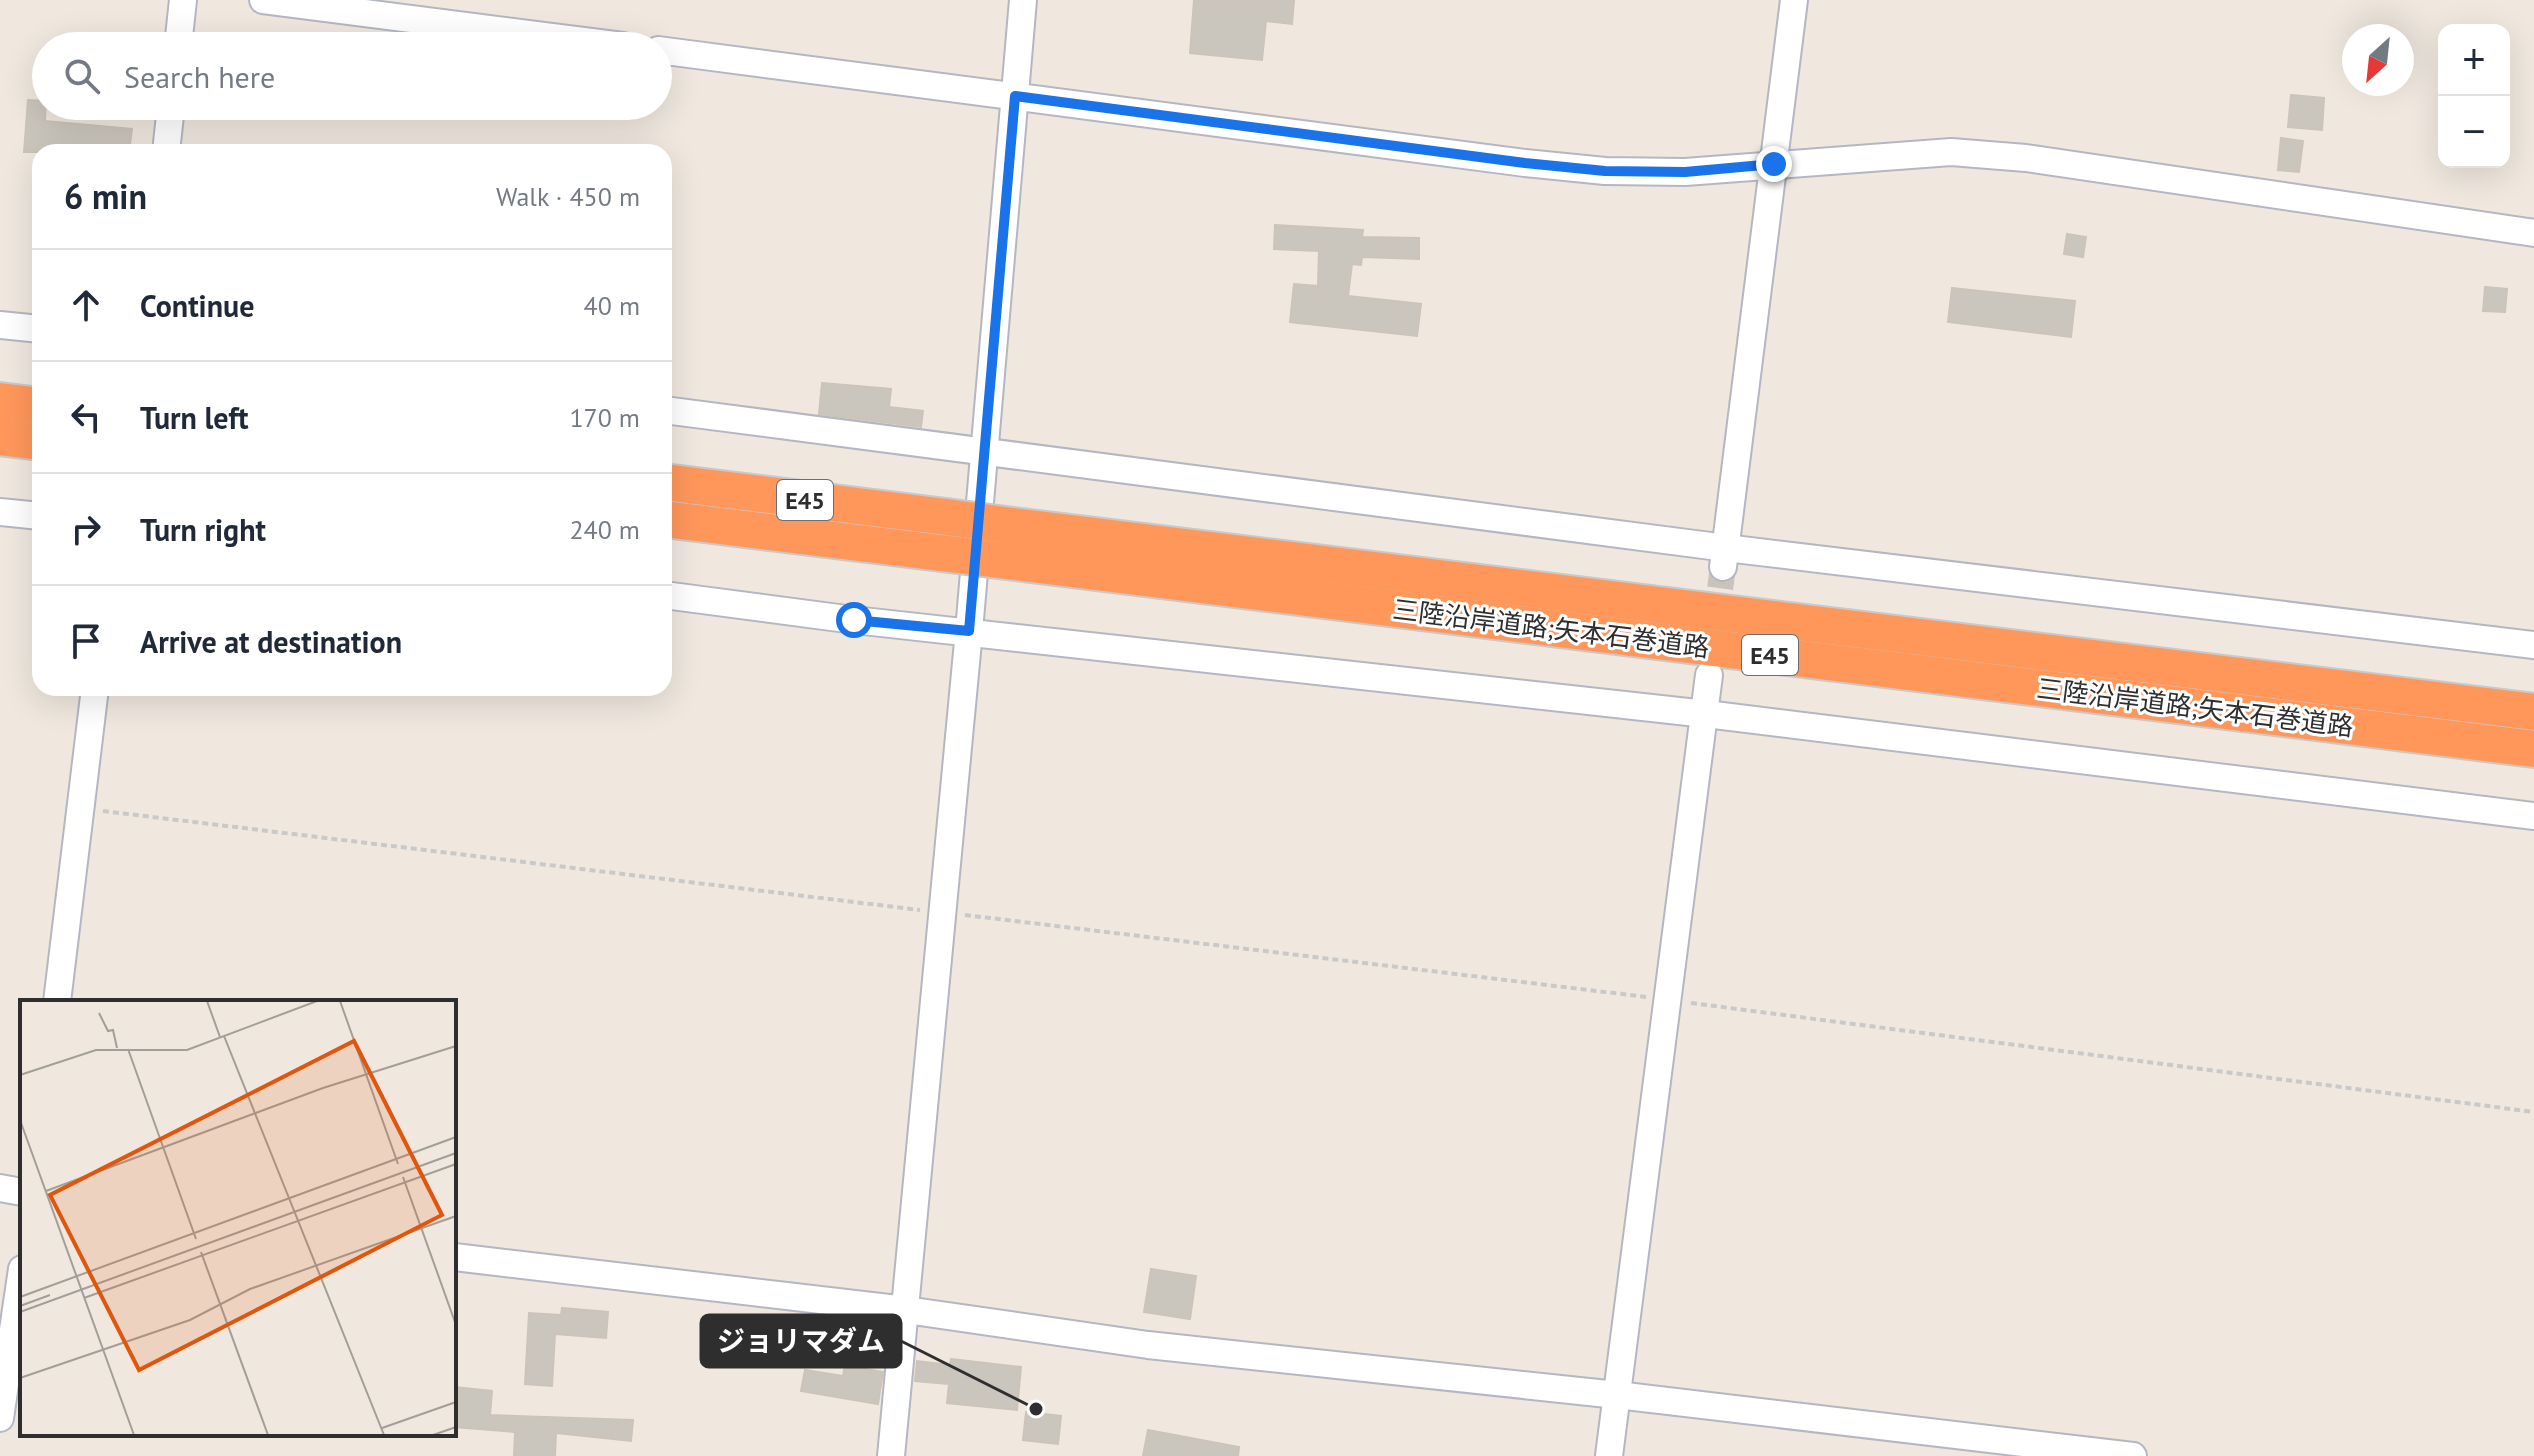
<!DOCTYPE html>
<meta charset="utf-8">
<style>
:root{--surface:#fff;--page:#f6f6f7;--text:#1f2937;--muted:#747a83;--line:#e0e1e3}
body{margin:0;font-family:"PT Sans","Noto Sans JP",sans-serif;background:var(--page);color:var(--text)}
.controls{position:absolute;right:24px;top:24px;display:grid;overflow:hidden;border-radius:16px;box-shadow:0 8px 32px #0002}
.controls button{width:72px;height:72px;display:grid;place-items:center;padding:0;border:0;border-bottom:2px solid var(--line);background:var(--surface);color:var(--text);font:40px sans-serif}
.compass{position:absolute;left:2342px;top:24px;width:72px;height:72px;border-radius:50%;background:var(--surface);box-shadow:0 8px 32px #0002;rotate:207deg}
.stop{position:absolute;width:24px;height:24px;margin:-18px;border:6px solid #1a73e8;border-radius:50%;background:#fff}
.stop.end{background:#1a73e8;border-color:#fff;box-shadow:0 2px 8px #0008}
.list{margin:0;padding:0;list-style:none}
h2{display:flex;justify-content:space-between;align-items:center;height:104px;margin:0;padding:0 32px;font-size:34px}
h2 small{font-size:26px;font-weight:400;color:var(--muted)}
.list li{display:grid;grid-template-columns:52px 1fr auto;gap:24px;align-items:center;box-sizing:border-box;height:112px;padding:0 32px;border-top:2px solid var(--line)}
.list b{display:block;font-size:30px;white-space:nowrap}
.list em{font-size:26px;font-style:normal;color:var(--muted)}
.icon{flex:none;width:44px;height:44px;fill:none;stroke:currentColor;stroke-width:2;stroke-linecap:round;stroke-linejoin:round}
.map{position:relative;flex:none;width:2534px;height:1456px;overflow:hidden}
.search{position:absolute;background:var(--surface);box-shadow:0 8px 32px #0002;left:32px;top:32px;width:640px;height:88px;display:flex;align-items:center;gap:20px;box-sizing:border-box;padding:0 28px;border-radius:44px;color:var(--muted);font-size:30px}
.panel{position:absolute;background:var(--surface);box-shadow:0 8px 32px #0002;left:32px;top:144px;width:640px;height:552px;border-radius:24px}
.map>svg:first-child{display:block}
</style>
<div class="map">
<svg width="2534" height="1456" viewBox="0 0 2534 1456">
<rect width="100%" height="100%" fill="#f0e8df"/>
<g fill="#cbc6bd" stroke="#ccc4b8" stroke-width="2">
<polygon points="1194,0 1294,0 1292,24 1266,21 1262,60 1190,53"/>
<polygon points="2291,95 2324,98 2322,130 2288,127"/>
<polygon points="28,100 46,101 45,121 132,129 129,152 24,152"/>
<polygon points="2281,138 2303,141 2299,172 2278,170"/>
<polygon points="1275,225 1363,230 1362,237 1419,238 1419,259 1362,257 1361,265 1352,264 1348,296 1421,304 1417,336 1290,322 1294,284 1318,286 1319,251 1274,249"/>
<polygon points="2067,234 2086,237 2083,257 2064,254"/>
<polygon points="2485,287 2507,289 2505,312 2483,311"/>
<polygon points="1952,288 2075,301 2071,337 1948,322"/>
<polygon points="822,383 891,389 889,407 923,411 921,427 819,414"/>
<polygon points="1151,1269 1196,1276 1190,1319 1144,1312"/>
<polygon points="562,1308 608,1312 606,1338 555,1334 552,1386 525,1384 529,1313 561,1315"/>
<polygon points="951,1359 1021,1367 1017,1410 947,1403 949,1384 915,1381 917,1361 950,1365"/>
<polygon points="845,1365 883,1372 878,1404 801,1391 805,1370 843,1376"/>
<polygon points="454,1387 492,1391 490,1415 633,1420 631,1441 556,1433 555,1456 514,1456 515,1432 454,1427"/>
<polygon points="1026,1412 1061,1416 1058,1444 1023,1440"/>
<polygon points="1148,1430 1239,1447 1238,1456 1143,1456"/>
</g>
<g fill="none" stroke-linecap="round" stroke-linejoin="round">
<polyline stroke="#c9c3bc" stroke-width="26" stroke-dasharray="26 13" stroke-linecap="butt" points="1715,627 1723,567"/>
<g stroke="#b3b7c2" stroke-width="30">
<g id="minor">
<polyline points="263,0 623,46"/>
<polyline points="178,46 183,0"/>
<polyline points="658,50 1525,163 1605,171 1685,172 1951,152 2026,158 2534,233"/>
<polyline points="166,152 171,106"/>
<polyline points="0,325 40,329"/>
<polyline points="664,410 1726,548 2534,645"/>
<polyline points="0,512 40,516"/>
<polyline points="1723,567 1794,0"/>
<polyline points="664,595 854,620 1706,714 2534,816"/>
<polyline points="57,1002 95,688"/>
<polyline points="0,1188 22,1192"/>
<polyline points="454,1257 906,1310 1148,1345 1617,1395 2133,1456"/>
<polyline points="0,1418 22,1269"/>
<polyline points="891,1456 969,631 1023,0"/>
<polyline points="1609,1456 1709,675"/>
</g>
</g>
<g stroke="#c9c9c9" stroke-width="40">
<g id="highway">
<polyline points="0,401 40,406"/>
<polyline points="0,437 40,442"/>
<polyline points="664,482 946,517"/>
<polyline points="664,519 941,553"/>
<polyline points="1013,526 2534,712"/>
<polyline points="1007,561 2534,749"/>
</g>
</g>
<g stroke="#c9c9c9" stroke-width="4" stroke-dasharray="6 4" stroke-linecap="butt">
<polyline points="103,811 920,910"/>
<polyline points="965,915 1647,997"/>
<polyline points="1691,1003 2534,1112"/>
</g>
<use href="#minor" stroke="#fff" stroke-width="26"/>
<use href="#highway" stroke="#ff975b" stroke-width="36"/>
<g stroke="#c9c9c9" stroke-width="40" stroke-linecap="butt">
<g id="highway-bridge">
<polyline points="946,517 1013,526"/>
<polyline points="941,553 1007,561"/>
</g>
</g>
<use href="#highway-bridge" stroke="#ff975b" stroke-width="36"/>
</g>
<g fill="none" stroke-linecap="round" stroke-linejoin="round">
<polyline stroke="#1a73e8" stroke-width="10" points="854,620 969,631 1015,96 1525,163 1605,171 1685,172 1774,164"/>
</g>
<g text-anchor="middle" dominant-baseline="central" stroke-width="6" stroke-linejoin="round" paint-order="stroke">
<g fill="#fff" stroke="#6d6d6d" stroke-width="2">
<rect x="777" y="480" width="56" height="40" rx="6"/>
<rect x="1742" y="635" width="56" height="40" rx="6"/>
</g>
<g font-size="24" font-weight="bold" fill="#2e2e2e">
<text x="805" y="500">E45</text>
<text x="1770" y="655">E45</text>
</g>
<g font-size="26" fill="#2e2e2e" stroke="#fff">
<text transform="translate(1551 628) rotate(7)">三陸沿岸道路;矢本石巻道路</text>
<text transform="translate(2195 707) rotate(7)">三陸沿岸道路;矢本石巻道路</text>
</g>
</g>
<g transform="translate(20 1000)">
<rect width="436" height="436" fill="#f0e8df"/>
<path fill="none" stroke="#a29e98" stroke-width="2" d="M187,1L200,37M320,1L378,164M79,13L88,31L93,30L97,48M204,36L364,435M108,49L176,239M0,75L76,50H167L297,1M0,120L114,435M383,177L436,325M26,191L303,88L436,46M181,252L248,435M0,297L436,137M64,298L436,164M0,306L30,295M0,312L436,153M0,378L170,320L230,289L436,216M362,428L436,402M413,435L436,427"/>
<path fill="#df570e" fill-opacity="0.15" stroke="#df570e" stroke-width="4" d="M334,41L422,215L119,370L30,195Z"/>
<rect width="436" height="436" fill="none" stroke="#2e2e2e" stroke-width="4"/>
</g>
<path fill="none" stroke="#2e2e2e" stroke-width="3" d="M1036 1409L901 1341"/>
<circle fill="#2e2e2e" stroke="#fff" stroke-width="3" cx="1036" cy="1409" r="8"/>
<rect fill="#2e2e2e" stroke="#2e2e2e" stroke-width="3" x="701" y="1315" width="200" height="52" rx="8"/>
<g font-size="28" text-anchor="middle" font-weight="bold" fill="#fff">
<text x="801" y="1351">ジョリマダム</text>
</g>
</svg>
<div class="controls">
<button>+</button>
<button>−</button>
</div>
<svg class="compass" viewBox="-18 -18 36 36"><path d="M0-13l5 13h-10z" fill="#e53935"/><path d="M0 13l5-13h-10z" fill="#747a83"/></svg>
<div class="stop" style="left:854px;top:620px"></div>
<div class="stop end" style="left:1774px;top:164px"></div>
<div class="search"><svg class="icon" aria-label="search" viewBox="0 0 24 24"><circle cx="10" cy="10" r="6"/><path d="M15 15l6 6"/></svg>Search here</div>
<section class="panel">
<h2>6 min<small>Walk · 450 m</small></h2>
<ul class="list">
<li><svg class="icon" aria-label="ahead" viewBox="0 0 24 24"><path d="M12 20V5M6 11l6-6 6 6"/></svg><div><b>Continue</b></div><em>40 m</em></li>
<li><svg class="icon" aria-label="left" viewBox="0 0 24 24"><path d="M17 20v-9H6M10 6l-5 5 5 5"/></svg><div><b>Turn left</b></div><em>170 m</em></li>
<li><svg class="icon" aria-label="right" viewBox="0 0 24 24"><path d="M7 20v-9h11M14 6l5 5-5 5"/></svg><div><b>Turn right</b></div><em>240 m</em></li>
<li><svg class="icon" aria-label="arrive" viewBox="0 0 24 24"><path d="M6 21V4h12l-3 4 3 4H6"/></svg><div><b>Arrive at destination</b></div></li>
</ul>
</section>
</div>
